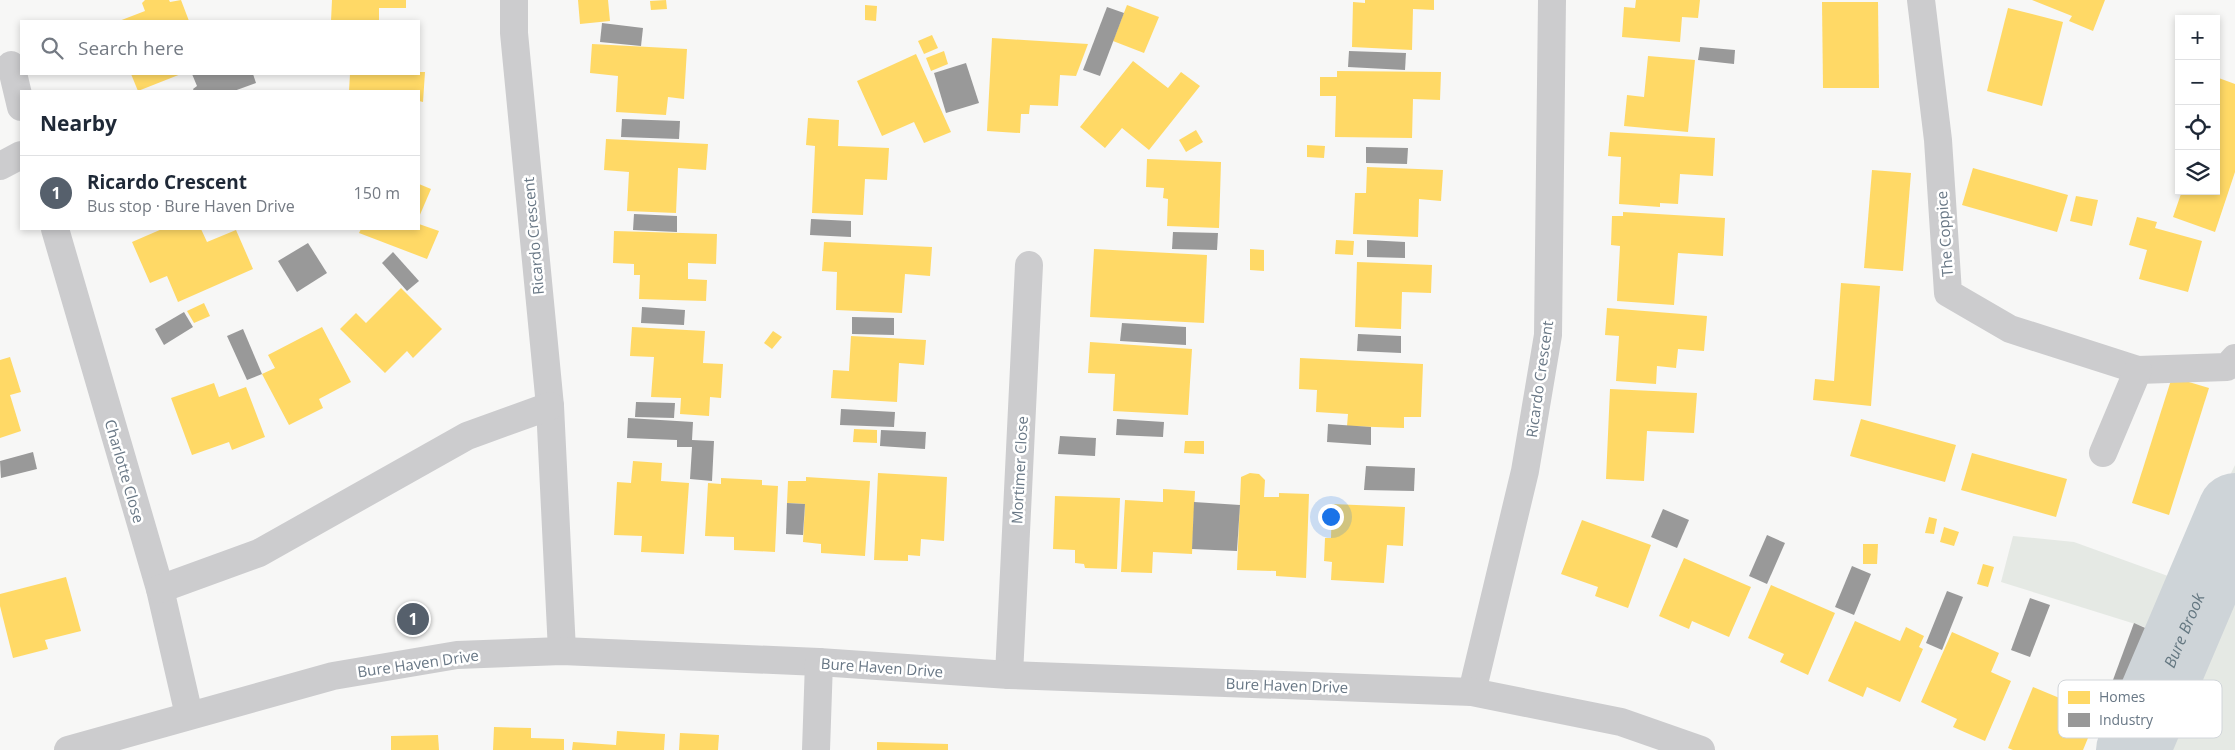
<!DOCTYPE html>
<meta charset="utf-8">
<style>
:root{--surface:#fff;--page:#f6f6f7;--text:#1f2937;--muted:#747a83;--line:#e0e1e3;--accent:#56606c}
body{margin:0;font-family:"Open Sans",sans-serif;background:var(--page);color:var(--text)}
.controls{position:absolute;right:15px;top:15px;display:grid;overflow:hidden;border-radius:0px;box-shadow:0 2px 8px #0003}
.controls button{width:45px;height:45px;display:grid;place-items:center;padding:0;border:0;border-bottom:1px solid var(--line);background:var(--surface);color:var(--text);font:25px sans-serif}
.you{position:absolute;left:1330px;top:516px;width:18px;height:18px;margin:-12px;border:4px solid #fff;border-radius:50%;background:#1a73e8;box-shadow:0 0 0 8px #1a73e833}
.badge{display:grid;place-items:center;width:32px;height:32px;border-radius:50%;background:var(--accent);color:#fff;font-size:16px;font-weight:700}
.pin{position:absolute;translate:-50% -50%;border:2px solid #fff;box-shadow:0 1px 5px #0006}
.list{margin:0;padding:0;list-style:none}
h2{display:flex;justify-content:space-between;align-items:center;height:65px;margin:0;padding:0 20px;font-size:21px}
h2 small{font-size:16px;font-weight:400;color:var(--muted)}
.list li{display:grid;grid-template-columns:32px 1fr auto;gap:15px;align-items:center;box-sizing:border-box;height:75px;padding:0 20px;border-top:1px solid var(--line)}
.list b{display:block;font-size:19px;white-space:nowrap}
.list p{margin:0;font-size:16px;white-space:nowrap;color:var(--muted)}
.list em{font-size:16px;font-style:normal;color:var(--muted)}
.icon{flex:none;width:28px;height:28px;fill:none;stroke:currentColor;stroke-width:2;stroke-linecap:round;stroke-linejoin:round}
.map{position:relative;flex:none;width:2235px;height:750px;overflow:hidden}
.search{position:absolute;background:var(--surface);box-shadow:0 2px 8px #0003;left:20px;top:20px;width:400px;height:55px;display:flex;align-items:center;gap:12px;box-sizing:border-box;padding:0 18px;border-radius:0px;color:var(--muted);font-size:19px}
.panel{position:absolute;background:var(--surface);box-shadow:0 2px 8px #0003;left:20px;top:90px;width:400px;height:140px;border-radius:0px}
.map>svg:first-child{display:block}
</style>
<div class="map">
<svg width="2235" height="750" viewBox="0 0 2235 750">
<rect width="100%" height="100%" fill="#f7f7f6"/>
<polygon fill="#e5e9e4" points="2235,465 2235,750 2116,750 2164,633 2001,582 2013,536 2074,542 2179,580"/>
<g fill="#ffd966">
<polygon points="145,0 169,0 170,2 181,0 189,21 119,21 145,11 142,3"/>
<polygon points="332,0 406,0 406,8 379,8 379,21 331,21"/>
<polygon points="578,0 608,0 610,21 580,24"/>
<polygon points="666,0 667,9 651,10 650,1"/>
<polygon points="1365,0 1434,0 1434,10 1413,9 1412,50 1352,47 1353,2 1365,3"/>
<polygon points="1636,0 1700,0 1698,18 1682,17 1680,42 1622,37 1624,7 1635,8"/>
<polygon points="2032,0 2105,0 2093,31 2069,21 2072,16"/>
<polygon points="1822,2 1878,2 1879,88 1823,88"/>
<polygon points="865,5 877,6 876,21 865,20"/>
<polygon points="1127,5 1159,17 1144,53 1113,41"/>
<polygon points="2008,8 2063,22 2042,106 1987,91"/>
<polygon points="932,35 938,48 924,54 918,41"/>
<polygon points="992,38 1088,44 1076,76 1060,75 1058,106 1030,105 1029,114 1021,114 1020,133 987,131"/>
<polygon points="592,44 687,49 684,99 668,97 666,115 616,112 618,76 590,73"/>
<polygon points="944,51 948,64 931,71 926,58"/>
<polygon points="916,54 951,132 924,143 914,122 882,136 857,81"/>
<polygon points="1648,56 1695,60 1688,132 1624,126 1627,95 1644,97"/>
<polygon points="1133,61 1168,88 1181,72 1200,86 1149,150 1122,128 1105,148 1080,127"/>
<polygon points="1337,71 1441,72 1440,100 1413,99 1412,138 1335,137 1336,96 1320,96 1320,77 1337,77"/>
<polygon points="419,72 425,72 423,102 419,101 419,91 349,91 350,74 419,74"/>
<polygon points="131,74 181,74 138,91"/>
<polygon points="2216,77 2235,84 2235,172 2215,232 2173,217 2182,191 2216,191"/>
<polygon points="808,118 839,120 838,146 889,148 887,180 865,179 863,215 812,213 815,146 806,145"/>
<polygon points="1196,130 1203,142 1186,152 1179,140"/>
<polygon points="1610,132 1715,138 1713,176 1680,174 1678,204 1660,203 1660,207 1619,204 1621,157 1608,156"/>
<polygon points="606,139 708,144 706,170 678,168 676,213 627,211 629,172 604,170"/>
<polygon points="1307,145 1325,146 1324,158 1307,157"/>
<polygon points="1147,159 1221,162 1219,228 1167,226 1168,199 1163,198 1164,188 1146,187"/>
<polygon points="1367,167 1443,170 1441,201 1419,199 1418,237 1353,234 1355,193 1366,193"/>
<polygon points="1973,168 2068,195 2057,232 1962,205"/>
<polygon points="1872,170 1911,173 1903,271 1864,268"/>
<polygon points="419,184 431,189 419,217"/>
<polygon points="2076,196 2098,200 2092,226 2070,221"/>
<polygon points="1623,212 1725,218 1723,256 1678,253 1674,305 1617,301 1620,246 1611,245 1612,216 1623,216"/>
<polygon points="2137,217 2157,222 2155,228 2202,241 2188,292 2139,279 2147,250 2129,245"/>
<polygon points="419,224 439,231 427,259 359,233 361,229 419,229"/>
<polygon points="162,229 201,229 207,242 236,230 253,269 178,302 167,276 150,283 132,242"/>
<polygon points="614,231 717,234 716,264 688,263 688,279 707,280 706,301 639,299 640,275 634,275 634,264 613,263"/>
<polygon points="1336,240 1354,241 1353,255 1335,254"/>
<polygon points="824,242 932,247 930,276 905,274 902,313 836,310 837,272 822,271"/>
<polygon points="1094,249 1207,255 1204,323 1090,317"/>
<polygon points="1250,249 1264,250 1264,271 1250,270"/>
<polygon points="1357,262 1432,265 1431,293 1402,292 1401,329 1355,327"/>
<polygon points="1841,283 1880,286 1871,406 1813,400 1815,379 1834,381"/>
<polygon points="401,288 442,329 413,358 407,351 385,373 340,329 356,313 366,323"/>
<polygon points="204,303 210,316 194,323 187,311"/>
<polygon points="1607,308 1707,316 1704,351 1678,349 1676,368 1657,366 1656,384 1616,381 1619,336 1605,335"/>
<polygon points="322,327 351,382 319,399 323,408 289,425 262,374 275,368 268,355"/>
<polygon points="632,327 705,331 703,363 723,364 721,398 710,397 709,416 680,414 681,398 651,397 654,357 630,356"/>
<polygon points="773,331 782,337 772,349 764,343"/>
<polygon points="851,336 926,340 924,365 899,363 897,402 831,398 833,370 849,371"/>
<polygon points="1090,342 1192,349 1188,415 1113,411 1115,374 1088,373"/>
<polygon points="10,357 21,392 10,395 21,431 0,438 0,360"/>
<polygon points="1300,358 1423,364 1421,417 1404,417 1404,428 1347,426 1348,414 1316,412 1317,390 1299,389"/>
<polygon points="2172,377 2209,388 2169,515 2132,503"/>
<polygon points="214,383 219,397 246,387 265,437 232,450 229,442 192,455 171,398"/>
<polygon points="1610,389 1697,393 1694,433 1647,431 1644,481 1606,479"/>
<polygon points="1861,419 1956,445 1945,482 1850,456"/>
<polygon points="854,429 877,430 877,443 853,442"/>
<polygon points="1185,441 1204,441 1204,454 1184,453"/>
<polygon points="1972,453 2067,479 2056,517 1961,490"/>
<polygon points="633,461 662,463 661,481 689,483 684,554 641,552 642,536 614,535 617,482 631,483"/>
<polygon points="878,473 947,477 944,541 921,539 920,556 908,555 908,561 874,560"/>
<polygon points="1250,473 1259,474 1265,480 1264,497 1279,497 1279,493 1309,494 1306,578 1276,576 1276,571 1237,570 1241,477"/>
<polygon points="806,477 870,481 865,556 821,553 821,544 803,542 805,504 787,503 788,481 806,481"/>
<polygon points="721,478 762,480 762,485 778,486 775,552 734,550 734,537 705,536 708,483 721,484"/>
<polygon points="1163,489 1195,491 1192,554 1153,552 1152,573 1121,572 1125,500 1163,502"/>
<polygon points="1055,496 1120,498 1117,569 1085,568 1084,564 1075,563 1075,550 1053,549"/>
<polygon points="1332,504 1405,507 1403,546 1387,545 1384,583 1331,580 1332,562 1324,561 1325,538 1331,538"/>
<polygon points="1929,517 1937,519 1934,534 1925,533"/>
<polygon points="1582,520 1651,545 1628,608 1595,596 1598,587 1561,574"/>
<polygon points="1944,527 1959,532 1954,546 1940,542"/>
<polygon points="1863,544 1878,544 1877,564 1863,564"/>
<polygon points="1684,558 1751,587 1729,637 1692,621 1689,629 1659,616"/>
<polygon points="1983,564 1994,567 1988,587 1977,584"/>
<polygon points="66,577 81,631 45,640 48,649 13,658 0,606 0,594"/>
<polygon points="1771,585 1835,613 1808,675 1780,662 1784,654 1748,638"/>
<polygon points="1855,621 1900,641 1906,627 1924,636 1919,647 1923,649 1900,702 1867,687 1863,697 1828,681"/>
<polygon points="1952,632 1999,653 1991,672 2011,681 1985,741 1953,727 1957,719 1921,702"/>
<polygon points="2033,687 2098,714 2083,750 2013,750 2008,748"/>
<polygon points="494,727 531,728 531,738 564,739 564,750 493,750"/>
<polygon points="617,731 665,734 664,750 572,750 573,742 616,745"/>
<polygon points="680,733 719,735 718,750 679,750"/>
<polygon points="438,735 439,750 391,750 391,736"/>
<polygon points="877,742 948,744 948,750 877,750"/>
</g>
<g fill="#999">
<polygon points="1107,7 1124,13 1100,76 1083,70"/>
<polygon points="602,23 643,28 641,46 600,42"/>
<polygon points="1700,47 1735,50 1734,64 1698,60"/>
<polygon points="1349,51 1406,53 1405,70 1348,67"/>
<polygon points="966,63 979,103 946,113 934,73"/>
<polygon points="192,74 253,74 256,83 234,91 194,91 193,89 197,86"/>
<polygon points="622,119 680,121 679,139 621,137"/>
<polygon points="1366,147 1408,148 1407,164 1366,163"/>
<polygon points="634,214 677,216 677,232 633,230"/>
<polygon points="811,219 851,221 851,237 810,235"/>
<polygon points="1173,232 1218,233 1217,250 1172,249"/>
<polygon points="1367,240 1405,242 1405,258 1367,257"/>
<polygon points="308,243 327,273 297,292 278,261"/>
<polygon points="393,252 419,281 407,291 382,263"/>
<polygon points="642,307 685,310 684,325 641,323"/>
<polygon points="184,312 193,327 164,345 155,329"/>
<polygon points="852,317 894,318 894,335 852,334"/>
<polygon points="1122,323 1186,327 1186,345 1120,341"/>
<polygon points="243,329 262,374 247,380 227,336"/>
<polygon points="1358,334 1401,336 1401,353 1357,351"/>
<polygon points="636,402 675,403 674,418 635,417"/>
<polygon points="841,409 895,412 894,427 840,425"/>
<polygon points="628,418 693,422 692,440 714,441 712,481 690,479 692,447 677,447 677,440 627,438"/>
<polygon points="1117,419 1164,422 1163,437 1116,435"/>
<polygon points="1328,424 1371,427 1371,445 1327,442"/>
<polygon points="881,430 926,432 925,449 880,446"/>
<polygon points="1060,436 1096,438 1095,456 1058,454"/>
<polygon points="33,452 37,469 1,478 0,461"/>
<polygon points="1366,466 1415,468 1414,491 1364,490"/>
<polygon points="1194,502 1240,505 1237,551 1192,549"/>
<polygon points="787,503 805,504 803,535 786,534"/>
<polygon points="1663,509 1689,520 1677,548 1651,537"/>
<polygon points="1767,535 1785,543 1767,584 1749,576"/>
<polygon points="1852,566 1871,574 1854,615 1835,607"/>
<polygon points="1947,591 1963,597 1942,650 1926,643"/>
<polygon points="2030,598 2050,605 2030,657 2011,650"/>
<polygon points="2134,623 2152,631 2118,722 2100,715"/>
</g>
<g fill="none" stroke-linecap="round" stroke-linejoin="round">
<path stroke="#ced4d8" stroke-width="74" id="s1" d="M2133,750L2235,510"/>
<g stroke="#ccccce" stroke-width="28">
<polyline points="514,0 514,33 550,406 562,651"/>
<polyline points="1921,0 1938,140 1948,293 2010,329 2138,370 2227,367 2235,358"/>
<polyline points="11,65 21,107"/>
<polyline points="0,166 21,155"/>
<polyline points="55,229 160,589 189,715"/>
<polyline points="2103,453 2138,370"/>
<polyline points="160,589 259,553 467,436 550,406"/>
<polyline points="1009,675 1029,265"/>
<polyline points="1472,692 1525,471 1548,335 1552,0"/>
<polyline points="68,750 333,676 457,655 562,651 819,662 1009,675 1472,692 1621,722 1701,750"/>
<polyline points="816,750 819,662"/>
</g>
</g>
<g text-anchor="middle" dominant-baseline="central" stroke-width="5" stroke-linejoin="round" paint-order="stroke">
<g font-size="15" fill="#687785" stroke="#fff">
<text transform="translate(1944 234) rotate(-94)">The Coppice</text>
<text transform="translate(533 236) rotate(-95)">Ricardo Crescent</text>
<text transform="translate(1539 379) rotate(-82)">Ricardo Crescent</text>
<text transform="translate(1019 470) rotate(-87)">Mortimer Close</text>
<text transform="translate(125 471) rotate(74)">Charlotte Close</text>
<text transform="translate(418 663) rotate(-8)">Bure Haven Drive</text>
<text transform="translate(882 667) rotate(4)">Bure Haven Drive</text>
<text transform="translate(1287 685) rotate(2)">Bure Haven Drive</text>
</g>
<g font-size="16" font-style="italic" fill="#647781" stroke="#fff">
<text stroke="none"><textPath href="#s1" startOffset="130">Bure Brook</textPath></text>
</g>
</g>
<rect x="2058" y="680" width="164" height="58" rx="8" fill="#fff" stroke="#d2d6da" stroke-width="1"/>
<rect x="2068" y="691" width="22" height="13" fill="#ffd966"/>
<rect x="2068" y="713" width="22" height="14" fill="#999"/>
<g font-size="14" fill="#687785">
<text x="2099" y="702">Homes</text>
<text x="2099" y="725">Industry</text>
</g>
</svg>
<div class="controls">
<button>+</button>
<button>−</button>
<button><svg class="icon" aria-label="locate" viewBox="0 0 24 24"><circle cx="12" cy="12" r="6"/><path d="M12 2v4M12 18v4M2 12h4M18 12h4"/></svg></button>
<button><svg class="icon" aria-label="layers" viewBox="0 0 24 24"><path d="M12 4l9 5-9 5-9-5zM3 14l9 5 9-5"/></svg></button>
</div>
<div class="you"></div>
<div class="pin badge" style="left:413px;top:619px">1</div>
<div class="search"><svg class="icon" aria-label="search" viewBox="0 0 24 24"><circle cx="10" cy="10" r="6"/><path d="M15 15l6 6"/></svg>Search here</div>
<section class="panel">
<h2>Nearby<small></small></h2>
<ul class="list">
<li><span class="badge">1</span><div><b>Ricardo Crescent</b><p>Bus stop · Bure Haven Drive</p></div><em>150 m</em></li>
</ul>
</section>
</div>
